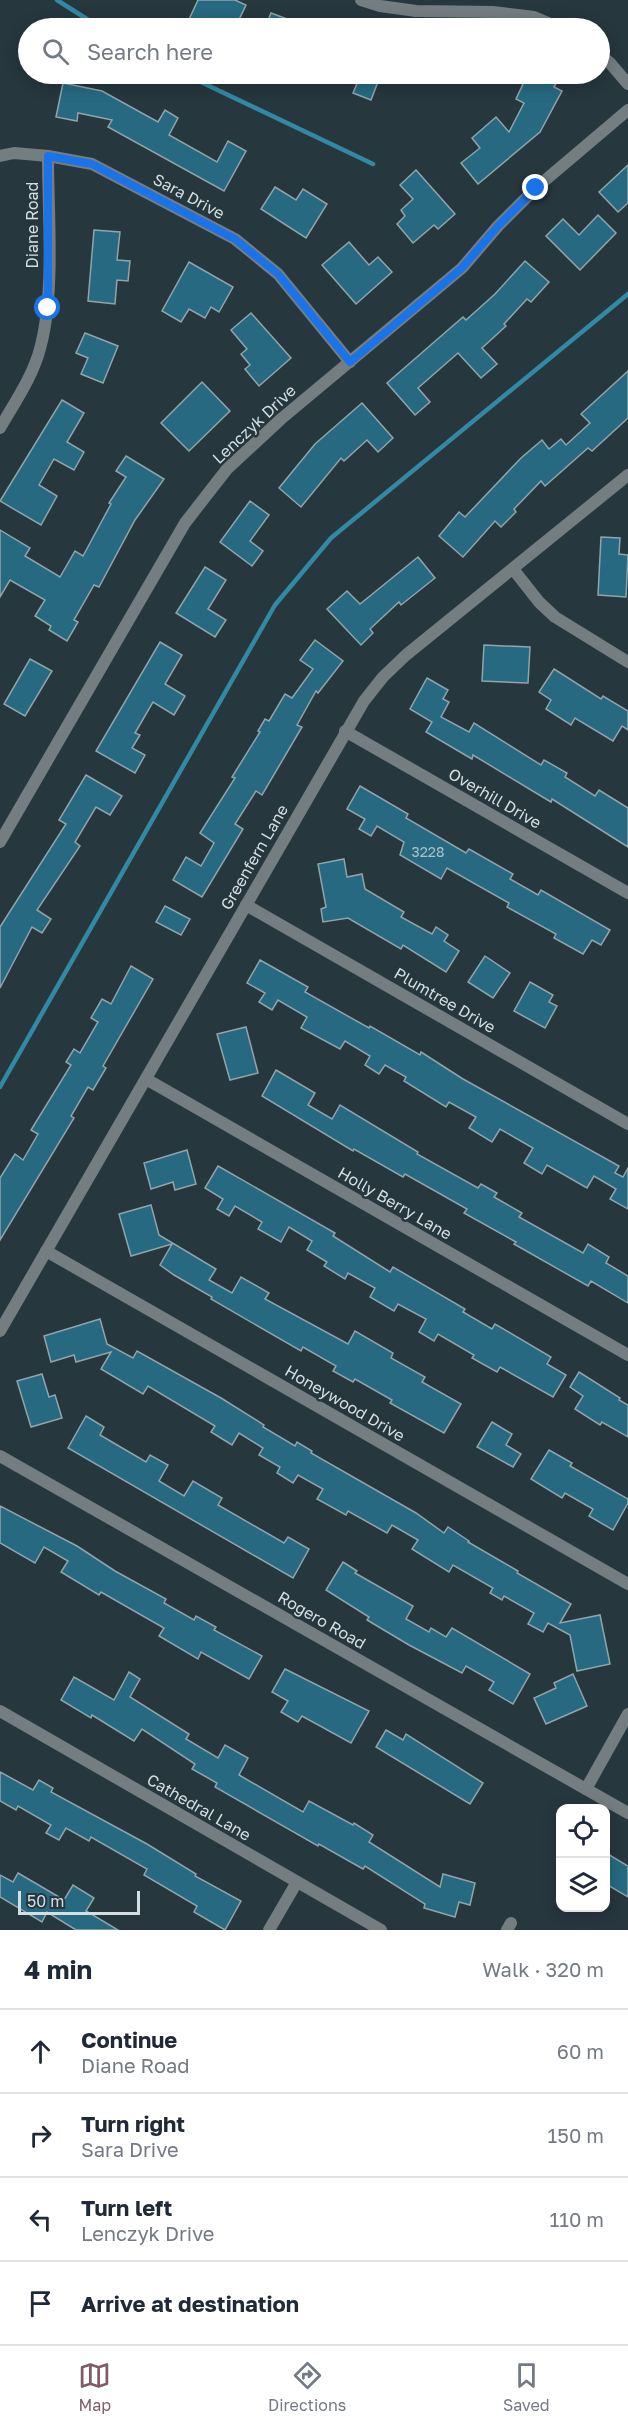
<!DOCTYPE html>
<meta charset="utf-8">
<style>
:root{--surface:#fff;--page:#f2f2f3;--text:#1f2937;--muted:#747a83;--line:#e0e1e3;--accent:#7f5c67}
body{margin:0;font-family:"Golos Text",sans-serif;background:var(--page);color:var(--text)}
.controls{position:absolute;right:18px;bottom:18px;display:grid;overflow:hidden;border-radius:12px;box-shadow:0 3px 15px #0003}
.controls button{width:54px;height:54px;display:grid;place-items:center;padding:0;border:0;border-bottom:2px solid var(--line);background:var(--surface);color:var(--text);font:30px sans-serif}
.scale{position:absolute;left:18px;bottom:15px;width:122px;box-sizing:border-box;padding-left:6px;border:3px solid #d5dfe3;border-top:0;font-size:16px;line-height:21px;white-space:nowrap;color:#d5dfe3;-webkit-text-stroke:4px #27373e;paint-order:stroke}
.stop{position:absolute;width:18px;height:18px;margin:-14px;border:4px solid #1a73e8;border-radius:50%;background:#fff}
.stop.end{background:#1a73e8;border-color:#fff;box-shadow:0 2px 6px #0008}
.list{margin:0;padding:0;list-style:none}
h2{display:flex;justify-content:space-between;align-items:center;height:78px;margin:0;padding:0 24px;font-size:26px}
h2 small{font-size:20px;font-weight:400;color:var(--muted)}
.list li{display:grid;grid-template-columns:39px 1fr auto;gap:18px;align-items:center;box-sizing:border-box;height:84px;padding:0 24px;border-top:2px solid var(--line)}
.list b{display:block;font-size:22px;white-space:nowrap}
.list p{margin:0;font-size:20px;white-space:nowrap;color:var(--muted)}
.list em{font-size:20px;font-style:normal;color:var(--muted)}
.icon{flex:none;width:33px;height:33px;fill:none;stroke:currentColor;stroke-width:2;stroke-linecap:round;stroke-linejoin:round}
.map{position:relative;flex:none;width:628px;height:1930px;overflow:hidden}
.search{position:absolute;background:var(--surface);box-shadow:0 3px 15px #0003;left:18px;right:18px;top:18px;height:66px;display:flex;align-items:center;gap:15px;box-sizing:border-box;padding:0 21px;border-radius:33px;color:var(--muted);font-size:22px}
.sheet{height:414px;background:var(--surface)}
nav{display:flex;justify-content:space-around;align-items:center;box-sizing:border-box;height:84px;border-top:2px solid var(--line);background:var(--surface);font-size:16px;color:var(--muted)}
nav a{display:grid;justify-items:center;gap:3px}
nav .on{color:var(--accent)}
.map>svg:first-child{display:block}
</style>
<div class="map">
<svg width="628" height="1930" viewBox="0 0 628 1930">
<rect width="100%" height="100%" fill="#27373e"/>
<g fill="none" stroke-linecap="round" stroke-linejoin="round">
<g stroke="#3189a6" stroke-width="4.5">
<polyline points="57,0 101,28"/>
<polyline points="184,74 373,164"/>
<polyline points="0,1087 275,605 331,538 628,294"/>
</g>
</g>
<g fill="#276980" stroke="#90a4ab" stroke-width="1.5">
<polygon points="198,0 235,0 246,5 235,28 185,28"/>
<polygon points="271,13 309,27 309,28 265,28"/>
<polygon points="361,74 381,74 371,100 353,93"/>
<polygon points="503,74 551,74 559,78 554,87 562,91 540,132 478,184 461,163 480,148 472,138 496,117 509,132 524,103 516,99 523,84"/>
<polygon points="63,83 102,91 158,122 165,110 178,118 169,135 217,162 228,141 246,151 224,191 108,127 112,120 78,113 77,121 56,117"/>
<polygon points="628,165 628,203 618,212 599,192"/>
<polygon points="416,170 455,214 438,229 434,225 413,243 397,224 405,216 401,210 413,199 400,185"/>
<polygon points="275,187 296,200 303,189 327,204 306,238 261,209"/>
<polygon points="598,215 616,233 580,270 546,236 563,219 579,235"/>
<polygon points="94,230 120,232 117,260 130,261 128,281 117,280 115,304 88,301"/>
<polygon points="349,242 369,265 378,257 392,272 356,304 322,265"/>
<polygon points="525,261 549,282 531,302 527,299 504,324 506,326 482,348 497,364 481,378 458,353 418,388 430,402 415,415 387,383 463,317 466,320 495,294"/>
<polygon points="189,262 233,287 219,312 211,307 205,318 189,309 181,322 162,311"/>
<polygon points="251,313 291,358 259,386 245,369 250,365 241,354 247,349 231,330"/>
<polygon points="85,333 118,346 103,383 81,374 88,358 76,353"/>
<polygon points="628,371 628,418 592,451 588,448 545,486 541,481 514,509 516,512 501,527 495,521 463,557 439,536 459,512 465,517 521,458 542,440 549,449 561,439 566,445 590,423 581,414"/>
<polygon points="202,382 230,411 189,451 161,423"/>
<polygon points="62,400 84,413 67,442 84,452 74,470 54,459 39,485 57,496 41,525 0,501"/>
<polygon points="362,403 393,438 378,452 367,440 344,461 341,458 301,507 279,488 315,444"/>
<polygon points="126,456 164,479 135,520 99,587 94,585 74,620 78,622 67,641 49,630 51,626 35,616 45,600 10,580 0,597 0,530 30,548 25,556 60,577 75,551 83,556 111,504 109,503 126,477 116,471"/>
<polygon points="250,501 269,515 250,541 263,551 252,566 220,542"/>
<polygon points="601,537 620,538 619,554 628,555 626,597 598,595"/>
<polygon points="418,557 435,578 401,605 399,602 370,629 373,633 361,645 327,609 347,591 360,604"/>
<polygon points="205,567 226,580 208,609 226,620 215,637 176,613"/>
<polygon points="315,640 343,661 318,693 316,691 297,725 302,727 262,795 256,791 235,824 243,829 202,897 173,880 186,857 201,866 214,843 200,833 235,778 232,777 260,732 258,731 265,719 269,721 285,694 292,698 313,669 300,660"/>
<polygon points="160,642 182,655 165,684 185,696 174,715 153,702 135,733 140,735 132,748 145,755 135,773 96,751"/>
<polygon points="484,645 530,647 528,683 482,681"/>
<polygon points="30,659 52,671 25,716 4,704"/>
<polygon points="554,669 601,699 603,696 628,711 628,730 622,726 613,741 575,718 571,725 546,709 551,700 539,692"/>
<polygon points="427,678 448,690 443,699 449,702 441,717 469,732 474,723 541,765 544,760 567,773 565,777 595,796 599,790 628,808 628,847 552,799 551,802 473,755 472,759 426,732 432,722 410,709"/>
<polygon points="86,775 122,796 110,815 96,807 75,842 80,846 37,910 51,919 42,933 32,927 0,988 0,927 66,824 59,820"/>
<polygon points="360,786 408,814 406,818 466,853 469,849 513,874 510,879 538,895 541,890 610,930 601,945 592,940 583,954 554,938 556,934 507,907 509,903 447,868 441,879 400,855 404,842 377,826 371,836 359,829 365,819 347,809"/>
<polygon points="344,859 347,877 362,874 365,889 404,912 401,917 432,934 436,927 448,935 444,941 459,951 446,972 403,945 401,949 348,918 323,922 321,909 326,907 318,864"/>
<polygon points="165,906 190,919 181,935 156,922"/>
<polygon points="485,956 510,973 493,998 468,982"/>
<polygon points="260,960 308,987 305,992 369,1028 370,1026 420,1055 421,1052 463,1079 619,1166 615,1173 623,1177 628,1168 628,1209 610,1199 616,1189 594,1176 587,1188 547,1165 542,1174 524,1163 533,1148 500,1129 492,1142 469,1128 476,1117 449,1102 446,1107 404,1081 406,1077 385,1065 379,1074 365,1065 370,1056 345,1041 340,1049 301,1028 307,1017 278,1000 272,1010 259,1002 265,993 247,983"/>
<polygon points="131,966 153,979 103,1066 106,1068 93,1090 88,1087 71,1116 74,1118 0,1240 0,1178 15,1154 23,1160 38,1134 31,1130 71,1065 66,1062 74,1049 80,1053 98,1022 91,1018 102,999 111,1004"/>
<polygon points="530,982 553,995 549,1002 557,1006 545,1028 514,1011"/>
<polygon points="246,1027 258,1073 230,1080 217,1034"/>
<polygon points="276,1070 315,1093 308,1105 332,1119 340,1105 418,1152 417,1154 478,1188 481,1184 497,1193 494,1197 522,1213 519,1217 583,1253 588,1244 609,1257 606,1263 628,1276 628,1303 591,1281 588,1286 514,1244 516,1242 464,1213 467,1209 405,1174 403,1177 354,1149 353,1151 262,1096"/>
<polygon points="187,1150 196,1184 175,1190 173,1182 151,1189 144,1163"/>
<polygon points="218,1166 335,1233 333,1236 390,1272 393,1267 465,1309 463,1312 492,1329 495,1324 551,1357 547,1364 566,1375 553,1397 500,1367 497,1372 472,1358 474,1355 438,1334 434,1341 419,1332 426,1319 398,1304 394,1311 370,1297 375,1288 348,1273 345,1279 324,1266 327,1262 307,1250 312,1241 289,1227 281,1242 258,1229 262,1222 235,1206 229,1216 217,1209 223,1199 205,1188"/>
<polygon points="151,1205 159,1235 216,1269 209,1280 232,1293 241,1277 269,1293 265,1299 348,1344 355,1331 393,1353 391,1358 425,1377 422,1382 461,1404 444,1433 390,1403 392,1400 355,1379 353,1382 333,1371 336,1366 303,1347 301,1351 211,1299 212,1297 174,1275 160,1265 172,1244 131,1256 119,1214"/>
<polygon points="100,1319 107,1344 133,1358 137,1351 221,1398 264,1425 263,1427 295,1446 297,1442 312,1451 311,1453 416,1513 444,1533 448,1527 469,1541 468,1542 518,1571 517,1573 571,1604 560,1623 600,1615 610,1664 577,1671 570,1635 548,1623 543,1632 528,1624 534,1613 504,1596 502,1600 490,1593 493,1588 453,1565 449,1572 412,1549 418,1540 392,1525 387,1533 348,1511 346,1515 317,1499 323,1489 298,1475 293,1483 277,1473 280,1467 259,1455 263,1448 239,1433 232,1445 211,1432 215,1426 148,1386 143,1394 101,1369 111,1352 76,1362 74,1355 51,1362 44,1336"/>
<polygon points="579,1372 620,1398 619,1400 628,1405 628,1437 602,1422 600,1425 575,1409 583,1396 570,1387"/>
<polygon points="42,1374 49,1397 55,1395 62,1418 31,1427 17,1381"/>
<polygon points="86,1416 104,1427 100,1435 112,1442 146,1462 150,1455 168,1465 159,1481 184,1496 193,1481 222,1498 218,1505 284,1543 288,1537 309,1549 293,1578 68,1448"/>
<polygon points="492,1422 512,1434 506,1445 521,1454 513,1467 477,1447"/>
<polygon points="549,1450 572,1463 570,1466 628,1499 628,1503 613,1530 589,1516 593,1509 565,1493 562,1498 531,1479"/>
<polygon points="0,1506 77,1546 115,1571 166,1599 164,1603 194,1620 196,1616 216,1627 214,1630 262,1656 249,1679 201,1652 198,1659 159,1636 164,1628 101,1592 99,1595 61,1572 68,1561 44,1547 35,1563 0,1543"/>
<polygon points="343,1562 357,1571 355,1573 413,1606 406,1619 429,1632 431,1628 446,1637 452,1628 530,1674 513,1704 489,1690 494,1682 466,1666 462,1673 409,1645 367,1620 369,1617 326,1590"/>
<polygon points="285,1669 369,1711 351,1743 302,1716 298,1722 281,1712 288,1701 272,1692"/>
<polygon points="129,1672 140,1679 130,1697 189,1734 186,1739 218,1758 225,1745 248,1758 239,1775 303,1812 309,1801 353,1825 354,1823 373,1835 369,1842 440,1887 443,1874 475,1883 470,1905 459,1902 455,1917 424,1908 425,1904 365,1866 363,1869 319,1844 318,1846 215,1787 217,1783 192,1769 195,1764 142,1729 134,1741 92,1715 91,1718 61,1700 74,1677 114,1700"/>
<polygon points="573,1674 587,1706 546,1724 534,1698 556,1688 554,1683"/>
<polygon points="386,1730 403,1740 406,1734 483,1783 470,1804 376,1747"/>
<polygon points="0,1772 33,1790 39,1780 53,1788 51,1792 147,1844 196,1874 195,1876 241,1901 225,1930 194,1912 197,1906 144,1875 147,1869 91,1837 89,1841 66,1828 59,1840 46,1833 51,1825 18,1806 16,1810 0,1801"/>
<polygon points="606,1853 628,1866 628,1897 606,1884"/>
<polygon points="18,1873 64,1900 73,1885 94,1898 86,1911 118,1930 76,1930 47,1912 42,1922 0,1897 0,1875 13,1882"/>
</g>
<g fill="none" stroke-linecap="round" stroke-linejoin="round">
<g stroke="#747d80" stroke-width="12">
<polyline points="361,0 380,6 416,11 493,12 534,17 560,28"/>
<polyline points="600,55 610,63 628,84"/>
<polyline points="0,156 14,153 48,156 92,164 235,239 278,274 350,362"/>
<path d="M0,428C15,402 34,375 41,345C55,289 48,215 48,156"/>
<polyline points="513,569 539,602 555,617 628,662"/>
<polyline points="345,731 628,893"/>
<polyline points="0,842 185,523 227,469 281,419 462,268 498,226 536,188 628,110"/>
<polyline points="246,905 628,1124"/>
<polyline points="146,1079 628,1355"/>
<polyline points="46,1251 628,1584"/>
<polyline points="0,1331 364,701 383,677 406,655 628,475"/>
<polyline points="0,1711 381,1930"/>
<polyline points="586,1789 628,1714"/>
<polyline points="269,1930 297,1882"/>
<polyline points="507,1930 511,1923"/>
</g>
<polyline stroke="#747d80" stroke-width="12" points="0,1456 628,1813"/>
</g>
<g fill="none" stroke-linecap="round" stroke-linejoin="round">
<polyline stroke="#1a73e8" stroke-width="8" points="48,308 48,156 92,164 235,239 278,274 350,362 462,268 498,226 536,188"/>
</g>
<g text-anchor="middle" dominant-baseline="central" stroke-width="5" stroke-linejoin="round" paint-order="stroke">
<g font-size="14" fill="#aac2ca">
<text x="428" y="851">3228</text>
</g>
<g font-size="16" fill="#d5dfe3" stroke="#27373e">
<text transform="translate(189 196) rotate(28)">Sara Drive</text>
<text transform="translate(32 225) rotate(-90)">Diane Road</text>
<text transform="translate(254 424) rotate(-43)">Lenczyk Drive</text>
<text transform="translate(495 798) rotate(30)">Overhill Drive</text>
<text transform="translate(254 857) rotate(-60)">Greenfern Lane</text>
<text transform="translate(445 1000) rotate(30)">Plumtree Drive</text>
<text transform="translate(395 1203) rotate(30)">Holly Berry Lane</text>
<text transform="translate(345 1403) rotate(30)">Honeywood Drive</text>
<text transform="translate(322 1620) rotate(30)">Rogero Road</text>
<text transform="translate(199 1807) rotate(30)">Cathedral Lane</text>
</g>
</g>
</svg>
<div class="controls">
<button><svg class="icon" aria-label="locate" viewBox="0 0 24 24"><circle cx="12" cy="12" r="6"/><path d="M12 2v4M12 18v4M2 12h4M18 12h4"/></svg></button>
<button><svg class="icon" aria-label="layers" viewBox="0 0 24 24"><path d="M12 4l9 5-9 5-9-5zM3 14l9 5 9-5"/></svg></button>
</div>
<div class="scale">50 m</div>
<div class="stop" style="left:48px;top:308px"></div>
<div class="stop end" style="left:536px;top:188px"></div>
<div class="search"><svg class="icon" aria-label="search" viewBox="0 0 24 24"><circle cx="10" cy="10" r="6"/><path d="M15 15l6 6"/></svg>Search here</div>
</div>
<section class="sheet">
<h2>4 min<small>Walk · 320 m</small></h2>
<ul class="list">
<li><svg class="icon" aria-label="ahead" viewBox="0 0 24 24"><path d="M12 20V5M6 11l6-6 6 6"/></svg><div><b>Continue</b><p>Diane Road</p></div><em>60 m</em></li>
<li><svg class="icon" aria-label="right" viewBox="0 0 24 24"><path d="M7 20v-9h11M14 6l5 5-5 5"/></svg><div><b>Turn right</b><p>Sara Drive</p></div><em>150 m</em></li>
<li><svg class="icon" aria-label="left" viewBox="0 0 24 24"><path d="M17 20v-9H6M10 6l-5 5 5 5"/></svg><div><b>Turn left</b><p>Lenczyk Drive</p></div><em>110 m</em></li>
<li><svg class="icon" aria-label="arrive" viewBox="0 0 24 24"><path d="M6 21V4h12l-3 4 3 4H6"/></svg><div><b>Arrive at destination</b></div></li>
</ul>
</section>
<nav>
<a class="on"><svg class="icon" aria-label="map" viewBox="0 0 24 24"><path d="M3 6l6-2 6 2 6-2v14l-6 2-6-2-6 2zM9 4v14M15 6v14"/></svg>Map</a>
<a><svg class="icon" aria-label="directions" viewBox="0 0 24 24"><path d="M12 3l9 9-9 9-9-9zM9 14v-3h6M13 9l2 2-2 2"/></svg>Directions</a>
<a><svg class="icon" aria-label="saved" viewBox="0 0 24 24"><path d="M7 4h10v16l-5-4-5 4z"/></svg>Saved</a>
</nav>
